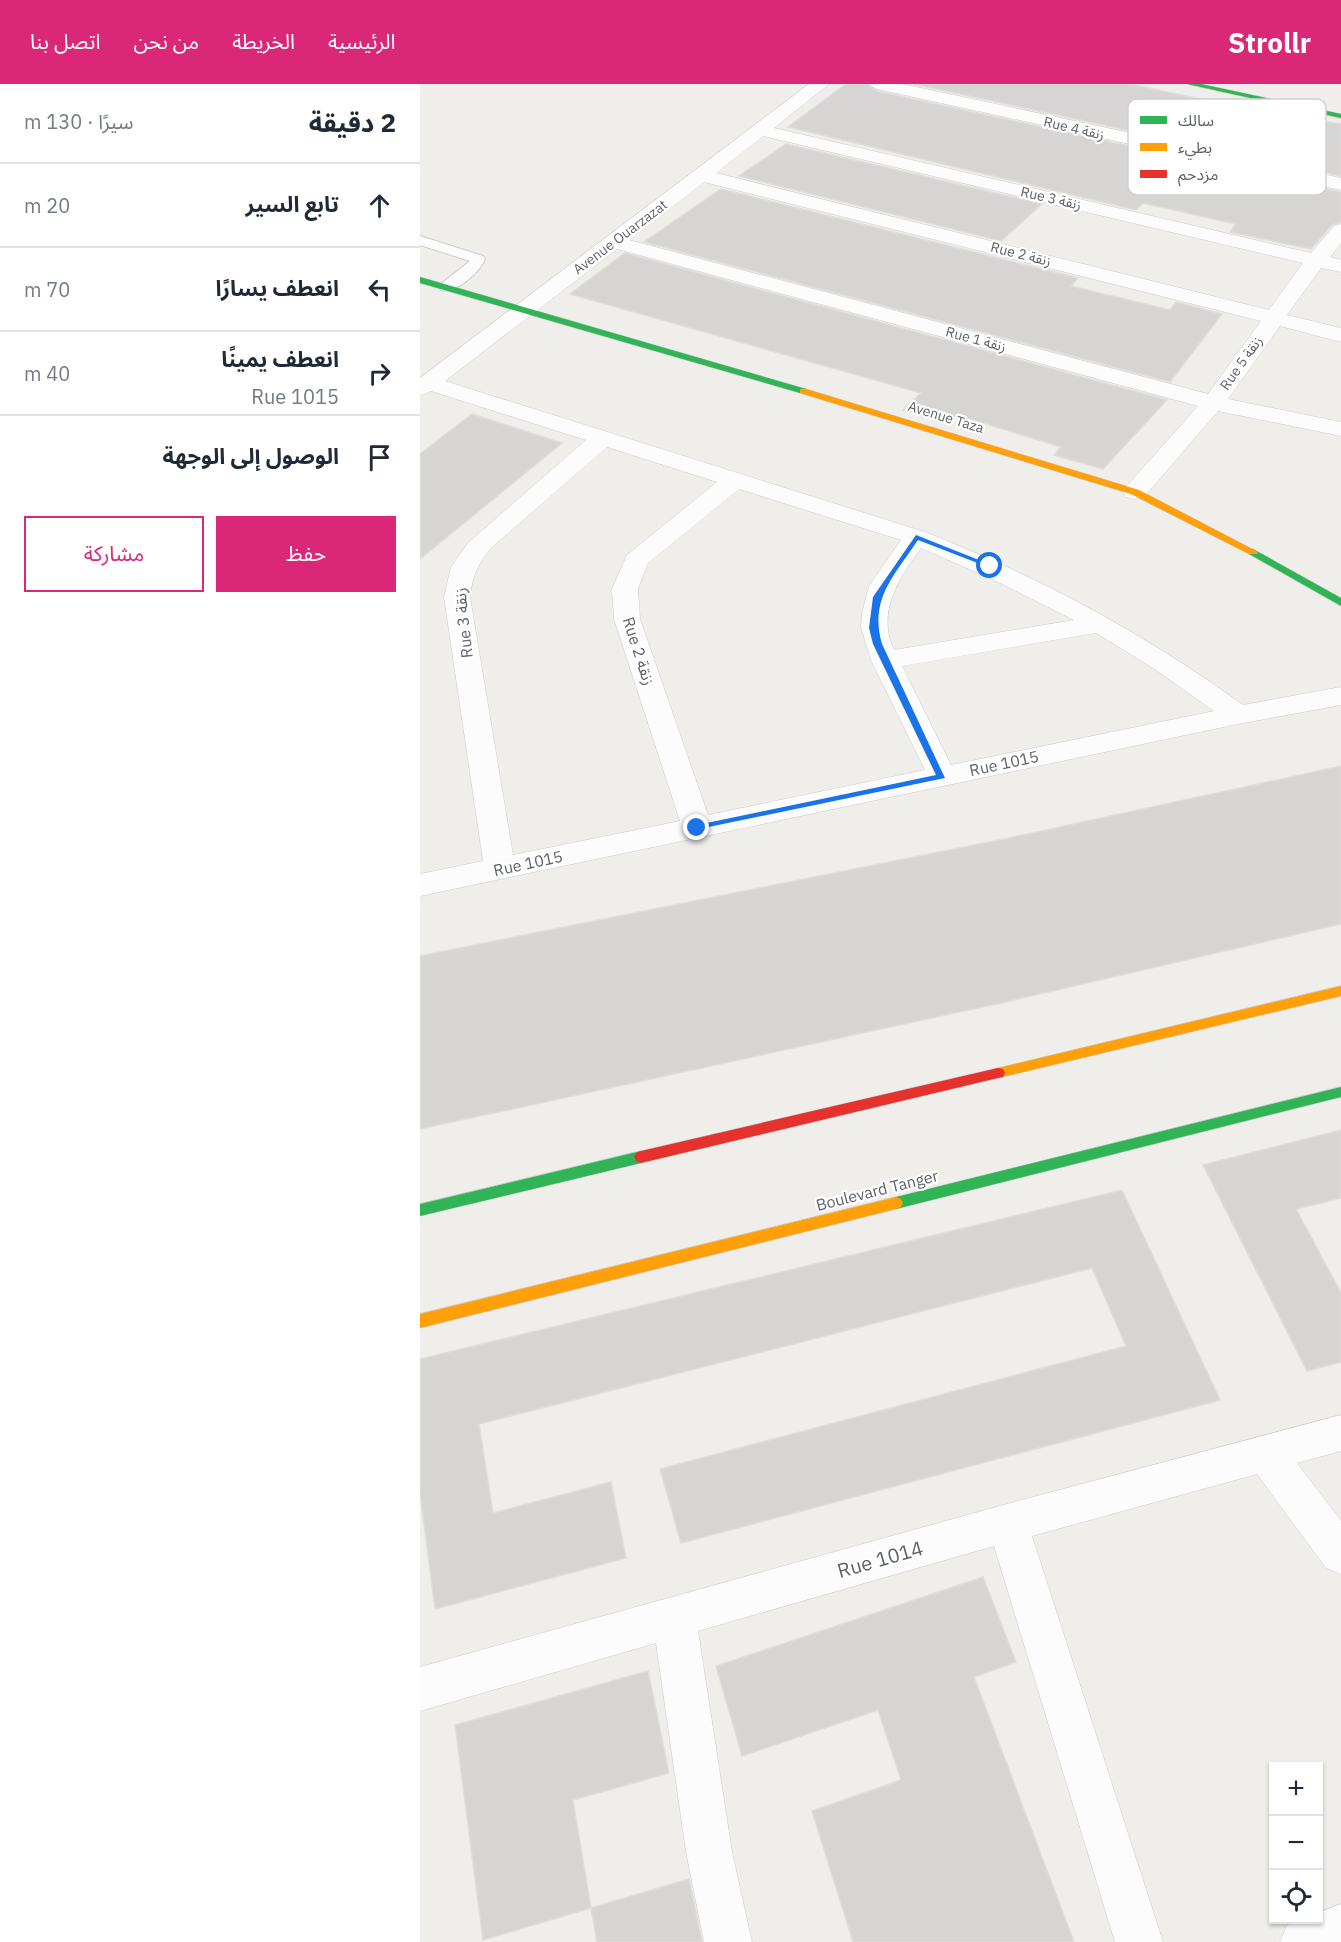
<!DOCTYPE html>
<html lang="ar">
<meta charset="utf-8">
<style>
:root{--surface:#fff;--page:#f2f2f3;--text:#1f2937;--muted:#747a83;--line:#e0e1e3;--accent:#db2777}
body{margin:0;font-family:"IBM Plex Sans","Noto Sans Arabic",sans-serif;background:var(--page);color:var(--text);direction:rtl}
.controls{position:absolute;right:18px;bottom:18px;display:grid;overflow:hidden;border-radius:0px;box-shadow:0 2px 4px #0004}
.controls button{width:54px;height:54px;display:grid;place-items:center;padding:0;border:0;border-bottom:2px solid var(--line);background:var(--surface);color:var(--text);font:30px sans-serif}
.stop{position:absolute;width:18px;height:18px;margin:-14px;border:4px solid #1a73e8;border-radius:50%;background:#fff}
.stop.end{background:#1a73e8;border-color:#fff;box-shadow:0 2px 6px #0008}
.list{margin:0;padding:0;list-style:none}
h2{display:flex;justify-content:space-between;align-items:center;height:78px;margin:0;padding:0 24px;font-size:26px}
h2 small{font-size:20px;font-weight:400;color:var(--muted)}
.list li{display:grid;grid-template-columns:39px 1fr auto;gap:18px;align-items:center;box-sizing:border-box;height:84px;padding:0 24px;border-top:2px solid var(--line)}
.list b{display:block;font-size:22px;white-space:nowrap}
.list p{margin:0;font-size:20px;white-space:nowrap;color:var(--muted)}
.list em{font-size:20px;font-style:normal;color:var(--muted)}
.actions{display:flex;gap:12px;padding:18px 24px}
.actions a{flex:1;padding:14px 0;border:2px solid var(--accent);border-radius:0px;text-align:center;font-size:21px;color:var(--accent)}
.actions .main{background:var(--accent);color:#fff}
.icon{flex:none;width:33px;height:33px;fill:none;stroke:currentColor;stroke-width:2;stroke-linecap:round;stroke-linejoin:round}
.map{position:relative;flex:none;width:921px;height:1858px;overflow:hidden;direction:ltr}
header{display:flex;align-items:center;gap:36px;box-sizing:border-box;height:84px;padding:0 30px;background:var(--accent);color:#fff}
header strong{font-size:28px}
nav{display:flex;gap:33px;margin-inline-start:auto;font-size:21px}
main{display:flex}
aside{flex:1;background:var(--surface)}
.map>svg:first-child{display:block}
</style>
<header>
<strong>Strollr</strong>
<nav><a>الرئيسية</a><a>الخريطة</a><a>من نحن</a><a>اتصل بنا</a></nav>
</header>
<main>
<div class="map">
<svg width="921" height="1858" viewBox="0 0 921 1858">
<rect width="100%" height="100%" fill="#efeeea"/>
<g fill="#d6d5d3" stroke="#deddd9" stroke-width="1.5">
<polygon points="426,0 446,0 457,7 921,108 921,138 912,141 891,165 810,148 816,140 723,119 716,126 368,43"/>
<polygon points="493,0 710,0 813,22 809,27 896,45 904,37 921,40 921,92"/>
<polygon points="366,60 622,120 581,157 319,92"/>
<polygon points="301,105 658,194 651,202 750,226 756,218 802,230 750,298 224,158"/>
<polygon points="205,169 747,316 683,385 634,371 641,363 537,331 529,340 483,326 501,309 150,210"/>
<polygon points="52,330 142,359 0,475 0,370"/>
<polygon points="921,682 921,840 581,919 0,1045 0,872 589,754"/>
<polygon points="921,1046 921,1114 876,1125 921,1209 921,1278 887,1287 783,1081"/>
<polygon points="702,1106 800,1316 261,1459 240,1385 706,1262 672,1184 59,1340 73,1429 191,1398 206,1474 15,1525 0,1409 0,1275"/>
<polygon points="563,1493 596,1578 554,1593 654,1858 433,1858 392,1727 481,1696 458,1626 322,1672 296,1582"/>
<polygon points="228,1587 249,1689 153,1716 171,1824 63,1856 35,1641"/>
<polygon points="269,1795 282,1858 177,1858 171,1824"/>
</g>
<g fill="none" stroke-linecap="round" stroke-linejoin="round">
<g stroke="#cbcccc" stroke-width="2">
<path id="lane" d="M0,152L63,172L65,175C60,188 36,210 21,206L19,203L21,200L50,177L0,161Z"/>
</g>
<g stroke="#cbcccc" stroke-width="1">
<g id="street">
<path d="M389,0H409L354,44L891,169L914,142L921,140V159L910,173L921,176V188L901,184L867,231L921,244V258L860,242L808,315L921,338V352L798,327L724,413L715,415L706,413L703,408L706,403L778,322L197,165L25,297L505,448C619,493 724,549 823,621L921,603V621L818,640L0,812V790L63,777L24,513L31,483L48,459L166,356L11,307L0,312V294ZM343,52L883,179L849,226L296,89ZM284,98L841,237L788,310L209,156ZM187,363L297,398L207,471L192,505L194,535L260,737L93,771L50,513C52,493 58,479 72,463ZM319,405L481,456L449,502L442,529L441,543L451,576L505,686L288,731L220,535L218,505L228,479ZM501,464L572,495L654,536L474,566C456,528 479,494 501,464ZM676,549L733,584L794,627L531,681L482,582Z"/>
<polygon points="448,0 482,0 921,94 921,106 457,5"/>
<polygon points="921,1331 921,1367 877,1379 921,1437 921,1490 906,1484 837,1390 612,1452 743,1858 695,1858 574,1462 278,1547 312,1768 332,1858 284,1858 266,1768 236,1559 0,1627 0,1583 587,1420"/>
<polygon points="921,1820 921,1858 860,1858 867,1841 881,1836 898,1836 898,1829"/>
</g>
</g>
<g stroke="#cacacb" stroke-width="1">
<g id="fast">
<polygon points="767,0 781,0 921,30 921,34"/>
<polygon points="0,193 386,305 388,307 380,309 0,199"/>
<polygon points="833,465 921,514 921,522 829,470 828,468"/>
<polygon points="921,1003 921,1013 476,1125 471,1123 469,1119 471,1115 476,1113"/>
<polygon points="221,1067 226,1069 228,1073 226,1077 221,1079 0,1132 0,1120"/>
</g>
</g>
<g stroke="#cacacb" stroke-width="1">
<g id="slow">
<polygon points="380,305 386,305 719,406 838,468 837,470 829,470 711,410 380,309"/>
<polygon points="921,902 921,912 578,994 573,993 571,989 573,985 578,984"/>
<polygon points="476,1113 481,1115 483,1119 481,1123 476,1125 0,1244 0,1230"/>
</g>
</g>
<g stroke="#cacacb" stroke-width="1">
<polygon id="jam" points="578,984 583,985 585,989 583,993 578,994 221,1079 216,1077 214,1073 216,1069 221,1067"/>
</g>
<use href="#lane" fill="#fdfcfc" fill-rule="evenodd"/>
<use href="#street" fill="#fdfcfc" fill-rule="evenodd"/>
<use href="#fast" fill="#30b455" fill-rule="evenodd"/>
<use href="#slow" fill="#ff9f0a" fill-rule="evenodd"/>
<use href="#jam" fill="#e5322d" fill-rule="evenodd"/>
</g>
<path fill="#1a73e8" d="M496,451L574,482L568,483L498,456C474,492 449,515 462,560L525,694L274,746L273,744L277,741L516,691L453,560L449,544L453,513Z"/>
<g text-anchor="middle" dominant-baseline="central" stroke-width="4.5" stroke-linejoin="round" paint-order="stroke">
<g font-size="14" fill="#5f6368" stroke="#fff">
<text transform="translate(654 44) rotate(13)">Rue 4 زنقة</text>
<text transform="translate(631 114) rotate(13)">Rue 3 زنقة</text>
<text transform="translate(200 153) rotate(-37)">Avenue Ouarzazat</text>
<text transform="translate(601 170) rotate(14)">Rue 2 زنقة</text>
<text transform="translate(556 255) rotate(15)">Rue 1 زنقة</text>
<text transform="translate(821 279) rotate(-55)">Rue 5 زنقة</text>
<text transform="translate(526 333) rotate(17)">Avenue Taza</text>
</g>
<g font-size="16" fill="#5f6368" stroke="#fff">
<text transform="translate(43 539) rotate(-96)">Rue 3 زنقة</text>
<text transform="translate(219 567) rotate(72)">Rue 2 زنقة</text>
<text transform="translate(584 679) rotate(-12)">Rue 1015</text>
<text transform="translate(108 779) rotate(-12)">Rue 1015</text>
<text transform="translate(457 1106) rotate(-14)">Boulevard Tanger</text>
</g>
<g font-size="20" fill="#5f6368" stroke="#fff">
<text transform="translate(460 1475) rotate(-16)">Rue 1014</text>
</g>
</g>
<rect x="708" y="15" width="198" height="96" rx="9" fill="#fff" stroke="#cfd0d2" stroke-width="1.5"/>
<rect x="720" y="32" width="27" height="8" fill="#30b455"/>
<rect x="720" y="59" width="27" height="8" fill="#ff9f0a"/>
<rect x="720" y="86" width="27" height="8" fill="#e5322d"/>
<g font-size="16" fill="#5f6368">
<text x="758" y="42">سالك</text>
<text x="758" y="69">بطيء</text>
<text x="758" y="96">مزدحم</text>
</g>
</svg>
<div class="controls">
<button>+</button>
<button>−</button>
<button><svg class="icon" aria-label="locate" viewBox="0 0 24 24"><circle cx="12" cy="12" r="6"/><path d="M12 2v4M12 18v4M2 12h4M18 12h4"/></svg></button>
</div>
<div class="stop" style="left:570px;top:482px"></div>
<div class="stop end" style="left:277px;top:744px"></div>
</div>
<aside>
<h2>2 دقيقة<small>سيرًا · 130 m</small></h2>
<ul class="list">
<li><svg class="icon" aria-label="ahead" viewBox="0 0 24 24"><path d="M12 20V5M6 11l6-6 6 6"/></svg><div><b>تابع السير</b></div><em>20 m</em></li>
<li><svg class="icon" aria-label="left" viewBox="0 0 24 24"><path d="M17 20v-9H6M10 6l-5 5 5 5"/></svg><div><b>انعطف يسارًا</b></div><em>70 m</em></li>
<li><svg class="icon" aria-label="right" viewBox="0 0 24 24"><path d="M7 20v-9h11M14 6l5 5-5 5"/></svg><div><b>انعطف يمينًا</b><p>Rue 1015</p></div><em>40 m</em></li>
<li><svg class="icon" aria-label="arrive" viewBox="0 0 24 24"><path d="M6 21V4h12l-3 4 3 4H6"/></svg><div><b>الوصول إلى الوجهة</b></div></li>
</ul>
<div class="actions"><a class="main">حفظ</a><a>مشاركة</a></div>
</aside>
</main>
